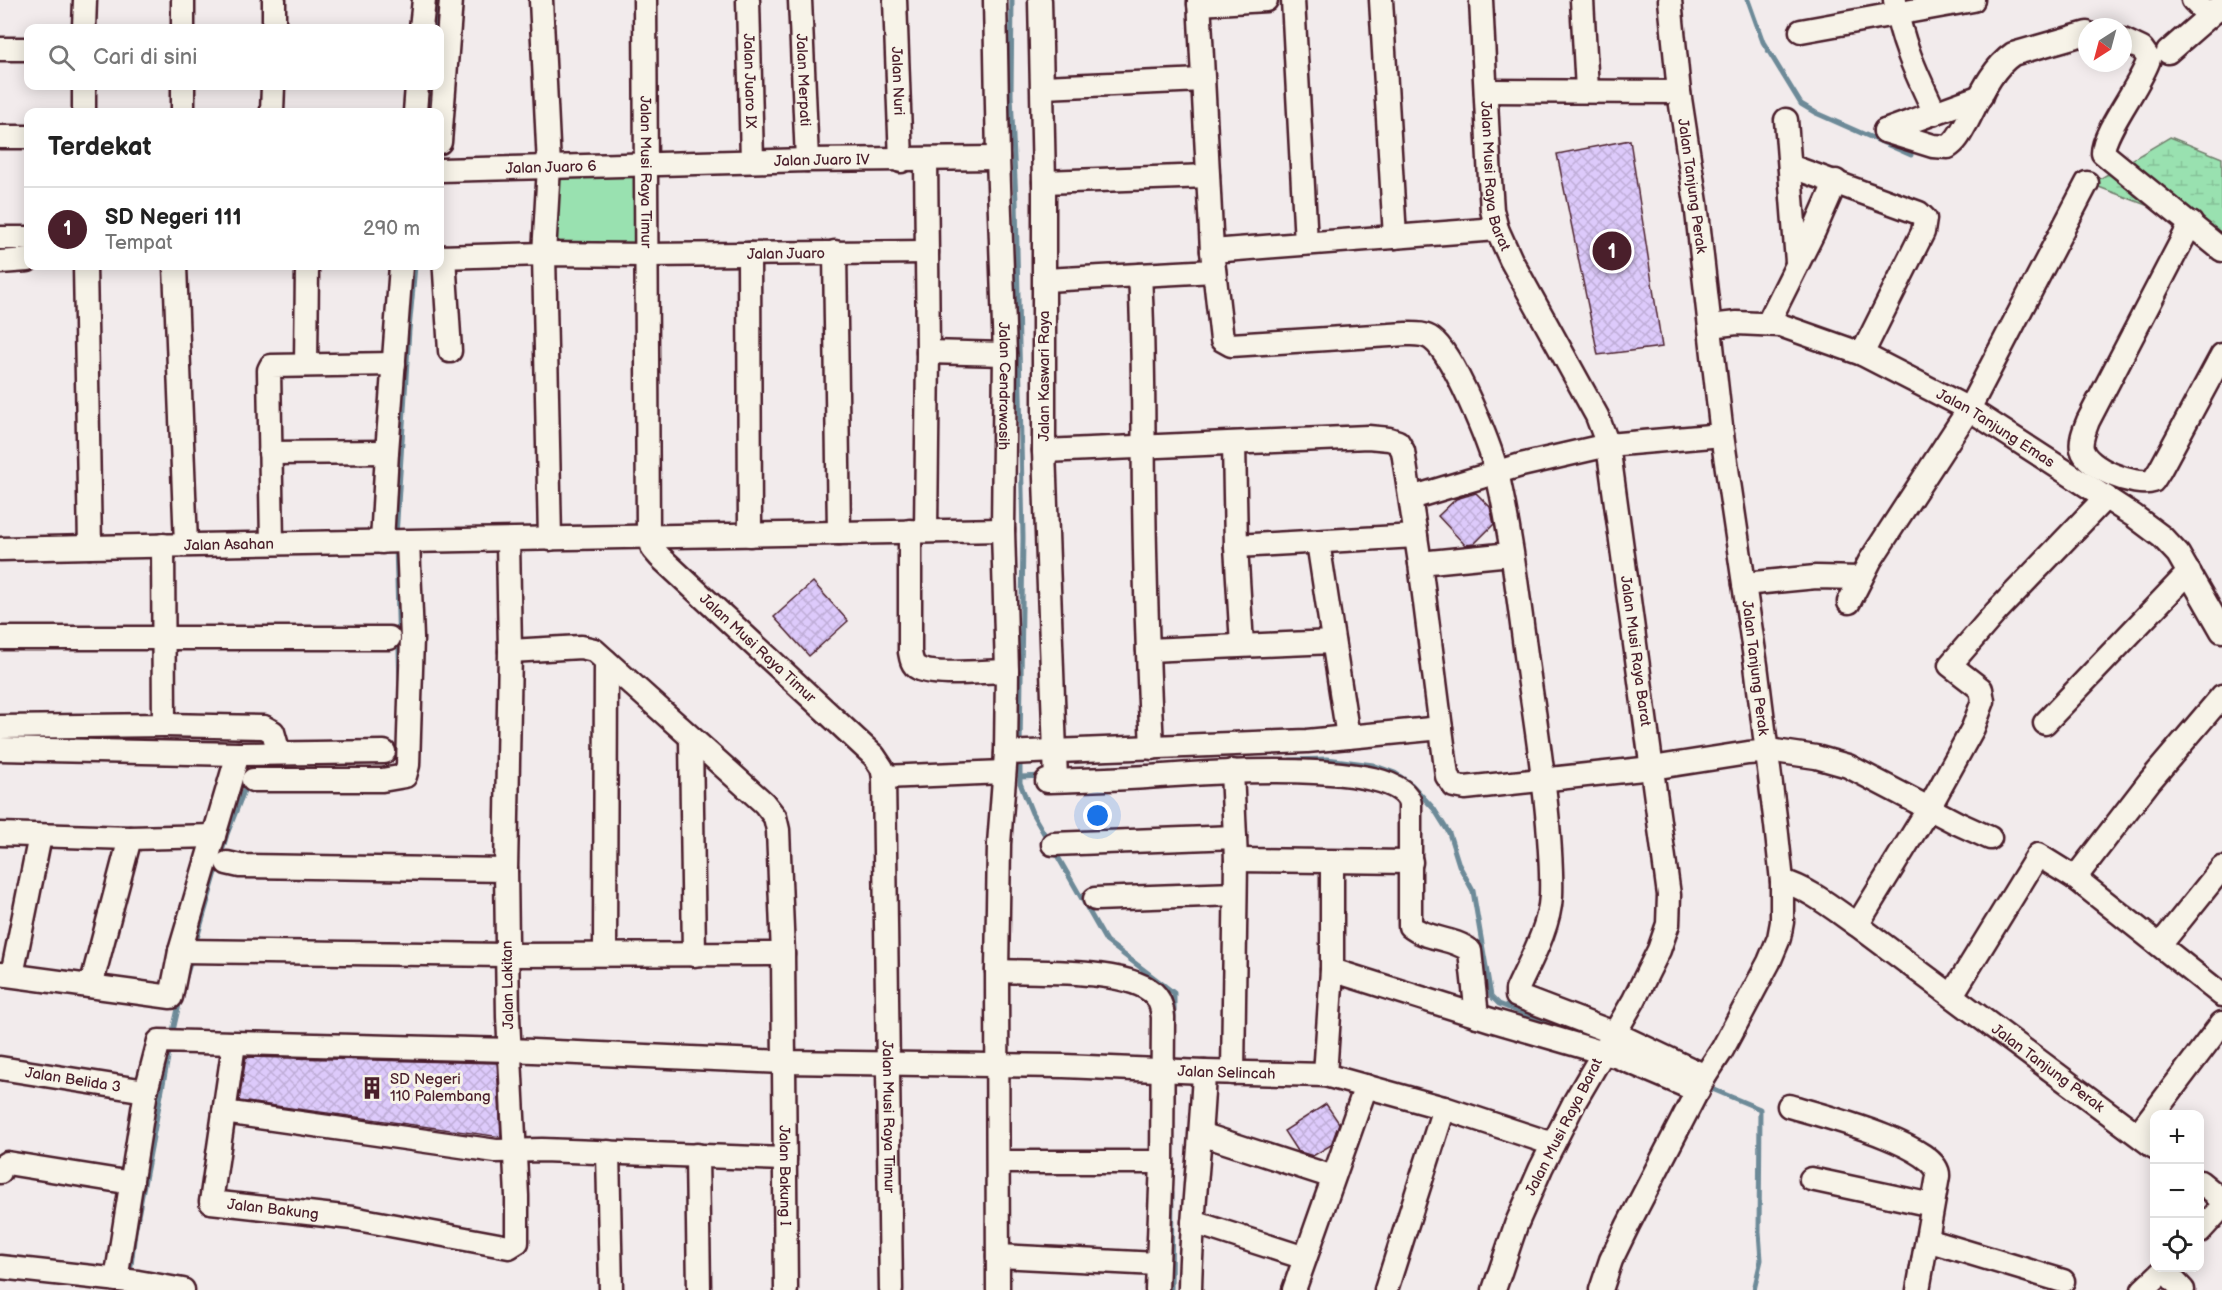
<!DOCTYPE html>
<html lang="id">
<meta charset="utf-8">
<style>
:root{--surface:#fff;--page:#f6f6f6;--text:#222;--muted:#767676;--line:#e0e0e0;--accent:#4a1f2b}
body{margin:0;font-family:"Balsamiq Sans",sans-serif;background:var(--page);color:var(--text)}
.controls{position:absolute;right:18px;bottom:18px;display:grid;overflow:hidden;border-radius:12px;box-shadow:0 3px 15px #0003}
.controls button{width:54px;height:54px;display:grid;place-items:center;padding:0;border:0;border-bottom:2px solid var(--line);background:var(--surface);color:var(--text);font:30px sans-serif}
.compass{position:absolute;left:2078px;top:18px;width:54px;height:54px;border-radius:50%;background:var(--surface);box-shadow:0 3px 15px #0003;rotate:216deg}
.you{position:absolute;left:1098px;top:816px;width:21px;height:21px;margin:-15px;border:4px solid #fff;border-radius:50%;background:#1a73e8;box-shadow:0 0 0 9px #1a73e833}
.badge{display:grid;place-items:center;width:39px;height:39px;border-radius:50%;background:var(--accent);color:#fff;font-size:20px;font-weight:700}
.pin{position:absolute;translate:-50% -50%;border:3px solid #fff;box-shadow:0 2px 6px #0006}
.list{margin:0;padding:0;list-style:none}
h2{display:flex;justify-content:space-between;align-items:center;height:78px;margin:0;padding:0 24px;font-size:26px}
h2 small{font-size:20px;font-weight:400;color:var(--muted)}
.list li{display:grid;grid-template-columns:39px 1fr auto;gap:18px;align-items:center;box-sizing:border-box;height:84px;padding:0 24px;border-top:2px solid var(--line)}
.list b{display:block;font-size:22px;white-space:nowrap}
.list p{margin:0;font-size:20px;white-space:nowrap;color:var(--muted)}
.list em{font-size:20px;font-style:normal;color:var(--muted)}
.icon{flex:none;width:33px;height:33px;fill:none;stroke:currentColor;stroke-width:2;stroke-linecap:round;stroke-linejoin:round}
.map{position:relative;flex:none;width:2222px;height:1290px;overflow:hidden}
.search{position:absolute;background:var(--surface);box-shadow:0 3px 15px #0003;left:24px;top:24px;width:420px;height:66px;display:flex;align-items:center;gap:15px;box-sizing:border-box;padding:0 21px;border-radius:12px;color:var(--muted);font-size:22px}
.panel{position:absolute;background:var(--surface);box-shadow:0 3px 15px #0003;left:24px;top:108px;width:420px;height:162px;border-radius:12px}
.map>svg:first-child{display:block}
</style>
<div class="map">
<svg width="2222" height="1290" viewBox="0 0 2222 1290">
<defs>
<pattern id="wetland-marsh" width="20" height="14" patternUnits="userSpaceOnUse" patternTransform="scale(1.5)"><rect width="20" height="14" fill="#99e1b0"/><path d="M1 5h8M5 5V1M11 12h8M15 12V8" fill="none" stroke="#85c198"/></pattern>
<pattern id="building-cross-hatch" width="8" height="8" patternUnits="userSpaceOnUse" patternTransform="scale(1.5)"><rect width="8" height="8" fill="#ddcafb"/><path d="M0 0l8 8M0 8l8-8" fill="none" stroke="#bfadd7"/></pattern>
</defs>
<rect width="100%" height="100%" fill="#f2ebec"/>
<filter id="ink" filterUnits="userSpaceOnUse"><feTurbulence type="fractalNoise" baseFrequency=".0167" numOctaves="2"/><feDisplacementMap in="SourceGraphic" scale="12" xChannelSelector="R" yChannelSelector="G"/><feConvolveMatrix kernelMatrix="1 2 1 2 8 2 1 2 1" color-interpolation-filters="sRGB"/></filter>
<g filter="url(#ink)">
<polygon fill="#99e1b0" stroke="#72806e" stroke-width="1.5" points="637,172 641,248 556,251 554,174"/>
<polygon fill="url(#wetland-marsh)" stroke="#72806e" stroke-width="1.5" points="2170,137 2222,158 2222,234 2091,184"/>
<g fill="none" stroke-linecap="round" stroke-linejoin="round">
<g stroke="#6d8a98" stroke-width="5">
<polyline points="1012,0 1011,95 1016,201 1023,538 1020,747"/>
<polyline points="1748,0 1763,42 1801,104 1816,113 1911,155"/>
<polyline points="434,28 436,0"/>
<polyline points="429,112 431,86"/>
<polyline points="396,536 409,330 415,266"/>
<polyline points="396,545 400,686"/>
<polyline points="1020,757 1020,783 1032,813 1049,842"/>
<polyline points="1290,760 1327,759 1373,765 1395,773 1411,784 1434,809 1449,833 1459,865 1473,891 1491,996 1499,1004 1580,1035"/>
<polyline points="1020,777 1044,776"/>
<polyline points="1054,850 1106,941 1174,993 1174,1021"/>
<polyline points="195,945 227,834 247,783"/>
<polyline points="185,980 192,957"/>
<polyline points="172,1035 180,1000"/>
<polyline points="1705,1086 1760,1109 1759,1232 1761,1260 1754,1290"/>
<polyline points="130,1274 135,1232 170,1047"/>
<polyline points="1171,1290 1172,1193"/>
</g>
</g>
<g fill="url(#building-cross-hatch)" stroke="#4a1f2b" stroke-width="1.5">
<polygon points="1630,140 1662,347 1598,355 1557,154"/>
<polygon points="1476,493 1490,507 1494,524 1474,544 1465,545 1438,516 1456,499"/>
<polygon points="813,582 848,621 809,656 774,617"/>
<polygon points="246,1057 497,1063 501,1137 239,1101"/>
<polygon points="1326,1104 1339,1123 1331,1145 1313,1156 1297,1151 1284,1131"/>
</g>
<g fill="none" stroke-linecap="round" stroke-linejoin="round">
<g stroke="#4a1f2b" stroke-width="27">
<g id="minor">
<polyline points="183,0 183,28"/>
<polyline points="541,0 549,166 544,254 550,539"/>
<path id="s1" d="M645,0L648,532L653,549L660,557L874,756L882,768L884,777L891,1290"/>
<path id="s2" d="M748,0L752,161"/>
<path id="s3" d="M800,0L807,160"/>
<path id="s4" d="M895,0L901,161"/>
<path id="s5" d="M995,0L998,158L1005,354L1003,530L1007,671L1006,753L999,844L997,971L998,1290"/>
<polyline points="1040,0 1044,182 1044,451 1056,780"/>
<path d="M1199,0L1212,251L1222,340L1231,345L1406,334C1415,334 1424,333 1432,339C1454,355 1490,445 1497,473C1513,542 1520,614 1530,684C1537,731 1544,777 1548,824C1550,848 1552,872 1551,896C1549,929 1530,961 1517,990V996L1614,1033L1705,1076"/>
<polyline points="1293,0 1306,243"/>
<polyline points="1381,0 1395,237"/>
<path id="s6" d="M1481,0L1490,180L1492,210L1497,229L1511,260L1597,416L1608,445L1669,895L1668,924L1659,950L1634,1000L1575,1101L1541,1168L1516,1225L1494,1290"/>
<polyline points="1582,0 1587,90"/>
<path d="M1895,0C1900,40 1918,77 1935,113"/>
<polyline points="2193,0 2209,16"/>
<polyline points="1199,4 1266,0"/>
<polyline points="84,28 85,0"/>
<polyline points="274,28 274,0"/>
<polyline points="421,28 424,0"/>
<polyline points="1801,31 1973,0"/>
<path d="M2123,40L2142,49L2149,59C2141,85 2103,131 2103,153L2222,250"/>
<polyline points="0,49 28,49"/>
<polyline points="2168,52 2222,5"/>
<polyline points="183,86 183,112"/>
<polyline points="1043,87 1203,80"/>
<polyline points="1486,91 1679,92"/>
<polyline points="84,112 84,86"/>
<polyline points="272,112 273,86"/>
<polyline points="415,112 417,86"/>
<polyline points="1786,120 1797,262"/>
<path d="M1885,131L1933,146L1948,147C1958,141 1962,130 1968,120C1980,97 1991,69 2013,54L2087,33"/>
<polyline points="1885,131 1981,96"/>
<polyline points="0,137 28,137"/>
<polyline points="440,142 451,0"/>
<polyline points="926,160 928,352 926,531"/>
<polyline points="1790,166 1919,213 1925,219 1923,232 1862,354"/>
<path id="s7" d="M440,170L807,160L998,158"/>
<polyline points="1044,182 1208,176"/>
<path d="M2191,223L2088,421C2085,429 2080,440 2082,449C2087,469 2135,487 2153,481L2160,470L2222,355"/>
<polyline points="0,238 28,238"/>
<polyline points="1212,251 1497,229"/>
<polyline points="835,252 839,533"/>
<polyline points="749,254 750,535"/>
<path id="s8" d="M440,257L544,254L646,255L927,252"/>
<polyline points="444,257 450,351"/>
<polyline points="0,262 28,260"/>
<path id="s9" d="M85,266L90,547L1003,530"/>
<polyline points="175,266 186,544"/>
<path d="M1140,275C1144,348 1143,420 1144,493C1145,578 1148,663 1152,748"/>
<polyline points="1045,280 1214,271"/>
<polyline points="1768,323 1814,231 1836,181"/>
<path id="s10" d="M1710,326L1737,323L1780,325L1862,354L1969,409L2134,516L2162,537L2178,554L2222,631"/>
<polyline points="928,352 1005,354"/>
<polyline points="306,365 307,266"/>
<polyline points="1234,443 1236,546 1242,645"/>
<polyline points="1044,451 1368,437 1389,439 1398,442 1403,451 1420,563 1447,776 1454,786 1465,788 1652,768 1748,753 1775,751 1816,757 1848,766 1957,823 1990,838"/>
<polyline points="270,453 387,452"/>
<polyline points="1411,498 1521,465 1608,445 1722,435"/>
<path d="M910,531V652C911,658 912,665 918,668C932,677 988,671 1007,671"/>
<polyline points="382,542 387,452 401,266"/>
<polyline points="1318,542 1348,737"/>
<polyline points="272,543 269,370 271,366 394,364"/>
<polyline points="1236,546 1416,536"/>
<polyline points="0,549 90,547"/>
<polyline points="1420,563 1511,554"/>
<polyline points="1744,584 1816,577 1861,578"/>
<polyline points="1849,602 1870,561 1969,409 2087,183"/>
<polyline points="0,638 389,638"/>
<polyline points="1148,650 1333,642"/>
<path id="s11" d="M510,651L581,647L594,650L764,803L775,817L778,830L783,954L786,1290"/>
<polyline points="2045,723 2189,572"/>
<polyline points="164,725 264,727 273,732 279,753"/>
<polyline points="0,727 164,725 163,545"/>
<polyline points="691,738 694,955"/>
<polyline points="0,749 238,754 384,752"/>
<polyline points="1006,753 1307,741 1441,728"/>
<polyline points="1232,771 1236,860 1233,1073"/>
<polyline points="884,777 1004,772"/>
<polyline points="253,780 382,780 405,776 408,765 412,638 408,542"/>
<path d="M1047,781C1080,780 1114,779 1147,777C1186,774 1403,755 1410,804V926C1426,940 1454,937 1470,951L1477,1016"/>
<polyline points="0,834 130,838 214,836"/>
<polyline points="1053,844 1235,837"/>
<polyline points="1236,860 1411,862"/>
<polyline points="227,863 240,866 506,870"/>
<polyline points="2075,878 2149,782 2222,696"/>
<path id="s12" d="M1782,881C1810,889 1834,909 1857,925L2154,1147"/>
<polyline points="1095,899 1235,894"/>
<polyline points="1857,925 1929,808 1973,728 1983,701 1981,689 1950,665 1996,612 2106,497"/>
<polyline points="2160,945 2222,868"/>
<polyline points="180,951 507,955 783,954"/>
<polyline points="605,954 606,661"/>
<polyline points="1332,970 1491,1020 1618,1057 1698,1091"/>
<path d="M997,971C1033,973 1132,967 1156,996C1161,1002 1162,1009 1163,1017L1162,1162L1157,1290"/>
<polyline points="0,974 171,997 180,951 238,754"/>
<polyline points="12,975 40,836"/>
<polyline points="91,986 130,838"/>
<polyline points="1952,995 2038,855 2075,878 2222,995"/>
<path id="s13" d="M234,1044L211,1202L352,1218L509,1247L517,1242V1196L508,1017L506,870L510,651L508,540"/>
<path id="s14" d="M0,1068L146,1091"/>
<polyline points="1325,1075 1332,970 1332,862"/>
<path d="M1789,1106C1816,1114 1940,1145 1938,1176L1918,1290"/>
<polyline points="224,1112 496,1151 542,1150 785,1159"/>
<polyline points="1201,1134 1333,1177"/>
<polyline points="2138,1134 2222,1023"/>
<polyline points="608,1152 611,1290"/>
<polyline points="697,1155 699,1290"/>
<polyline points="999,1162 1162,1162"/>
<polyline points="0,1172 1,1167 7,1163 132,1183"/>
<polyline points="1811,1179 1932,1205"/>
<polyline points="2200,1182 2222,1200"/>
<polyline points="1193,1222 1305,1258"/>
<polyline points="2200,1231 2222,1207"/>
<polyline points="1927,1240 2063,1281"/>
<polyline points="998,1256 1157,1264"/>
<polyline points="0,1267 138,1282 183,1290"/>
<polyline points="2164,1270 2183,1290"/>
<path id="s15" d="M116,1280L146,1091L159,1041L510,1050L784,1062L1064,1066L1204,1072L1325,1075L1444,1108L1553,1144"/>
<path d="M1190,1290C1191,1217 1201,1145 1204,1072"/>
<polyline points="1294,1290 1366,1086"/>
<polyline points="1386,1290 1444,1108"/>
<polyline points="1601,1290 1611,1260 1628,1225 1705,1076 1722,1050 1769,962 1779,938 1782,922 1782,881 1776,825 1756,665 1722,435 1696,203 1679,92 1670,0"/>
<polyline points="2143,1290 2166,1268"/>
</g>
</g>
<use href="#minor" stroke="#f7f3e8" stroke-width="22"/>
</g>
</g>
<defs>
<g id="building-bare" transform="scale(1.8)"><path d="M-4-6H4V6H1V3H-1V6H-4ZM-2.5-4.3h1.7v1.8h-1.7ZM.8-4.3h1.7v1.8H.8ZM-2.5-1h1.7V.8h-1.7ZM.8-1h1.7V.8H.8Z" fill="#4a1f2b" stroke="#f7f3e8" stroke-width="2.5" paint-order="stroke"/></g>
</defs>
<g fill-rule="evenodd">
<use href="#building-bare" x="372" y="1088"/>
</g>
<g text-anchor="middle" dominant-baseline="central" stroke-width="6" stroke-linejoin="round" paint-order="stroke">
<g font-size="15" fill="#4a1f2b" stroke="#f7f3e8">
<text stroke="none"><textPath href="#s3" startOffset="80">Jalan Merpati</textPath></text>
<text stroke="none"><textPath href="#s4" startOffset="81">Jalan Nuri</textPath></text>
<text stroke="none"><textPath href="#s2" startOffset="81">Jalan Juaro IX</textPath></text>
<text stroke="none"><textPath href="#s7" startOffset="382">Jalan Juaro IV</textPath></text>
<text stroke="none"><textPath href="#s7" startOffset="111">Jalan Juaro 6</textPath></text>
<text stroke="none"><textPath href="#s1" startOffset="172">Jalan Musi Raya Timur</textPath></text>
<text stroke="none"><textPath href="#s6" startOffset="177">Jalan Musi Raya Barat</textPath></text>
<text transform="translate(1692 186) rotate(82)">Jalan Tanjung Perak</text>
<text stroke="none"><textPath href="#s8" startOffset="346">Jalan Juaro</textPath></text>
<text transform="translate(1044 376) rotate(-90)">Jalan Kaswari Raya</text>
<text stroke="none"><textPath href="#s5" startOffset="386">Jalan Cendrawasih</textPath></text>
<text stroke="none"><textPath href="#s10" startOffset="310">Jalan Tanjung Emas</textPath></text>
<text stroke="none"><textPath href="#s9" startOffset="420">Jalan Asahan</textPath></text>
<text stroke="none"><textPath href="#s1" startOffset="694">Jalan Musi Raya Timur</textPath></text>
<text stroke="none"><textPath href="#s6" startOffset="681">Jalan Musi Raya Barat</textPath></text>
<text transform="translate(1755 668) rotate(83)">Jalan Tanjung Perak</text>
<text transform="translate(508 985) rotate(-91)">Jalan Lakitan</text>
<text stroke="none"><textPath href="#s12" startOffset="326">Jalan Tanjung Perak</textPath></text>
<text stroke="none"><textPath href="#s15" startOffset="1311">Jalan Selincah</textPath></text>
<text stroke="none"><textPath href="#s14" startOffset="74">Jalan Belida 3</textPath></text>
<text stroke="none"><textPath href="#s1" startOffset="1216">Jalan Musi Raya Timur</textPath></text>
<text transform="translate(1564 1127) rotate(-63)">Jalan Musi Raya Barat</text>
<text stroke="none"><textPath href="#s11" startOffset="690">Jalan Bakung I</textPath></text>
<text stroke="none"><textPath href="#s13" startOffset="222">Jalan Bakung</textPath></text>
</g>
<g font-size="15" fill="#4a1f2b" stroke="#f7f3e8" text-anchor="start">
<text x="390" y="1079">SD Negeri<tspan x="390" dy="17">110 Palembang</tspan></text>
</g>
</g>
</svg>
<div class="controls">
<button>+</button>
<button>−</button>
<button><svg class="icon" aria-label="locate" viewBox="0 0 24 24"><circle cx="12" cy="12" r="6"/><path d="M12 2v4M12 18v4M2 12h4M18 12h4"/></svg></button>
</div>
<svg class="compass" viewBox="-18 -18 36 36"><path d="M0-13l5 13h-10z" fill="#e53935"/><path d="M0 13l5-13h-10z" fill="#767676"/></svg>
<div class="you"></div>
<div class="pin badge" style="left:1612px;top:251px">1</div>
<div class="search"><svg class="icon" aria-label="search" viewBox="0 0 24 24"><circle cx="10" cy="10" r="6"/><path d="M15 15l6 6"/></svg>Cari di sini</div>
<section class="panel">
<h2>Terdekat<small></small></h2>
<ul class="list">
<li><span class="badge">1</span><div><b>SD Negeri 111</b><p>Tempat</p></div><em>290 m</em></li>
</ul>
</section>
</div>
